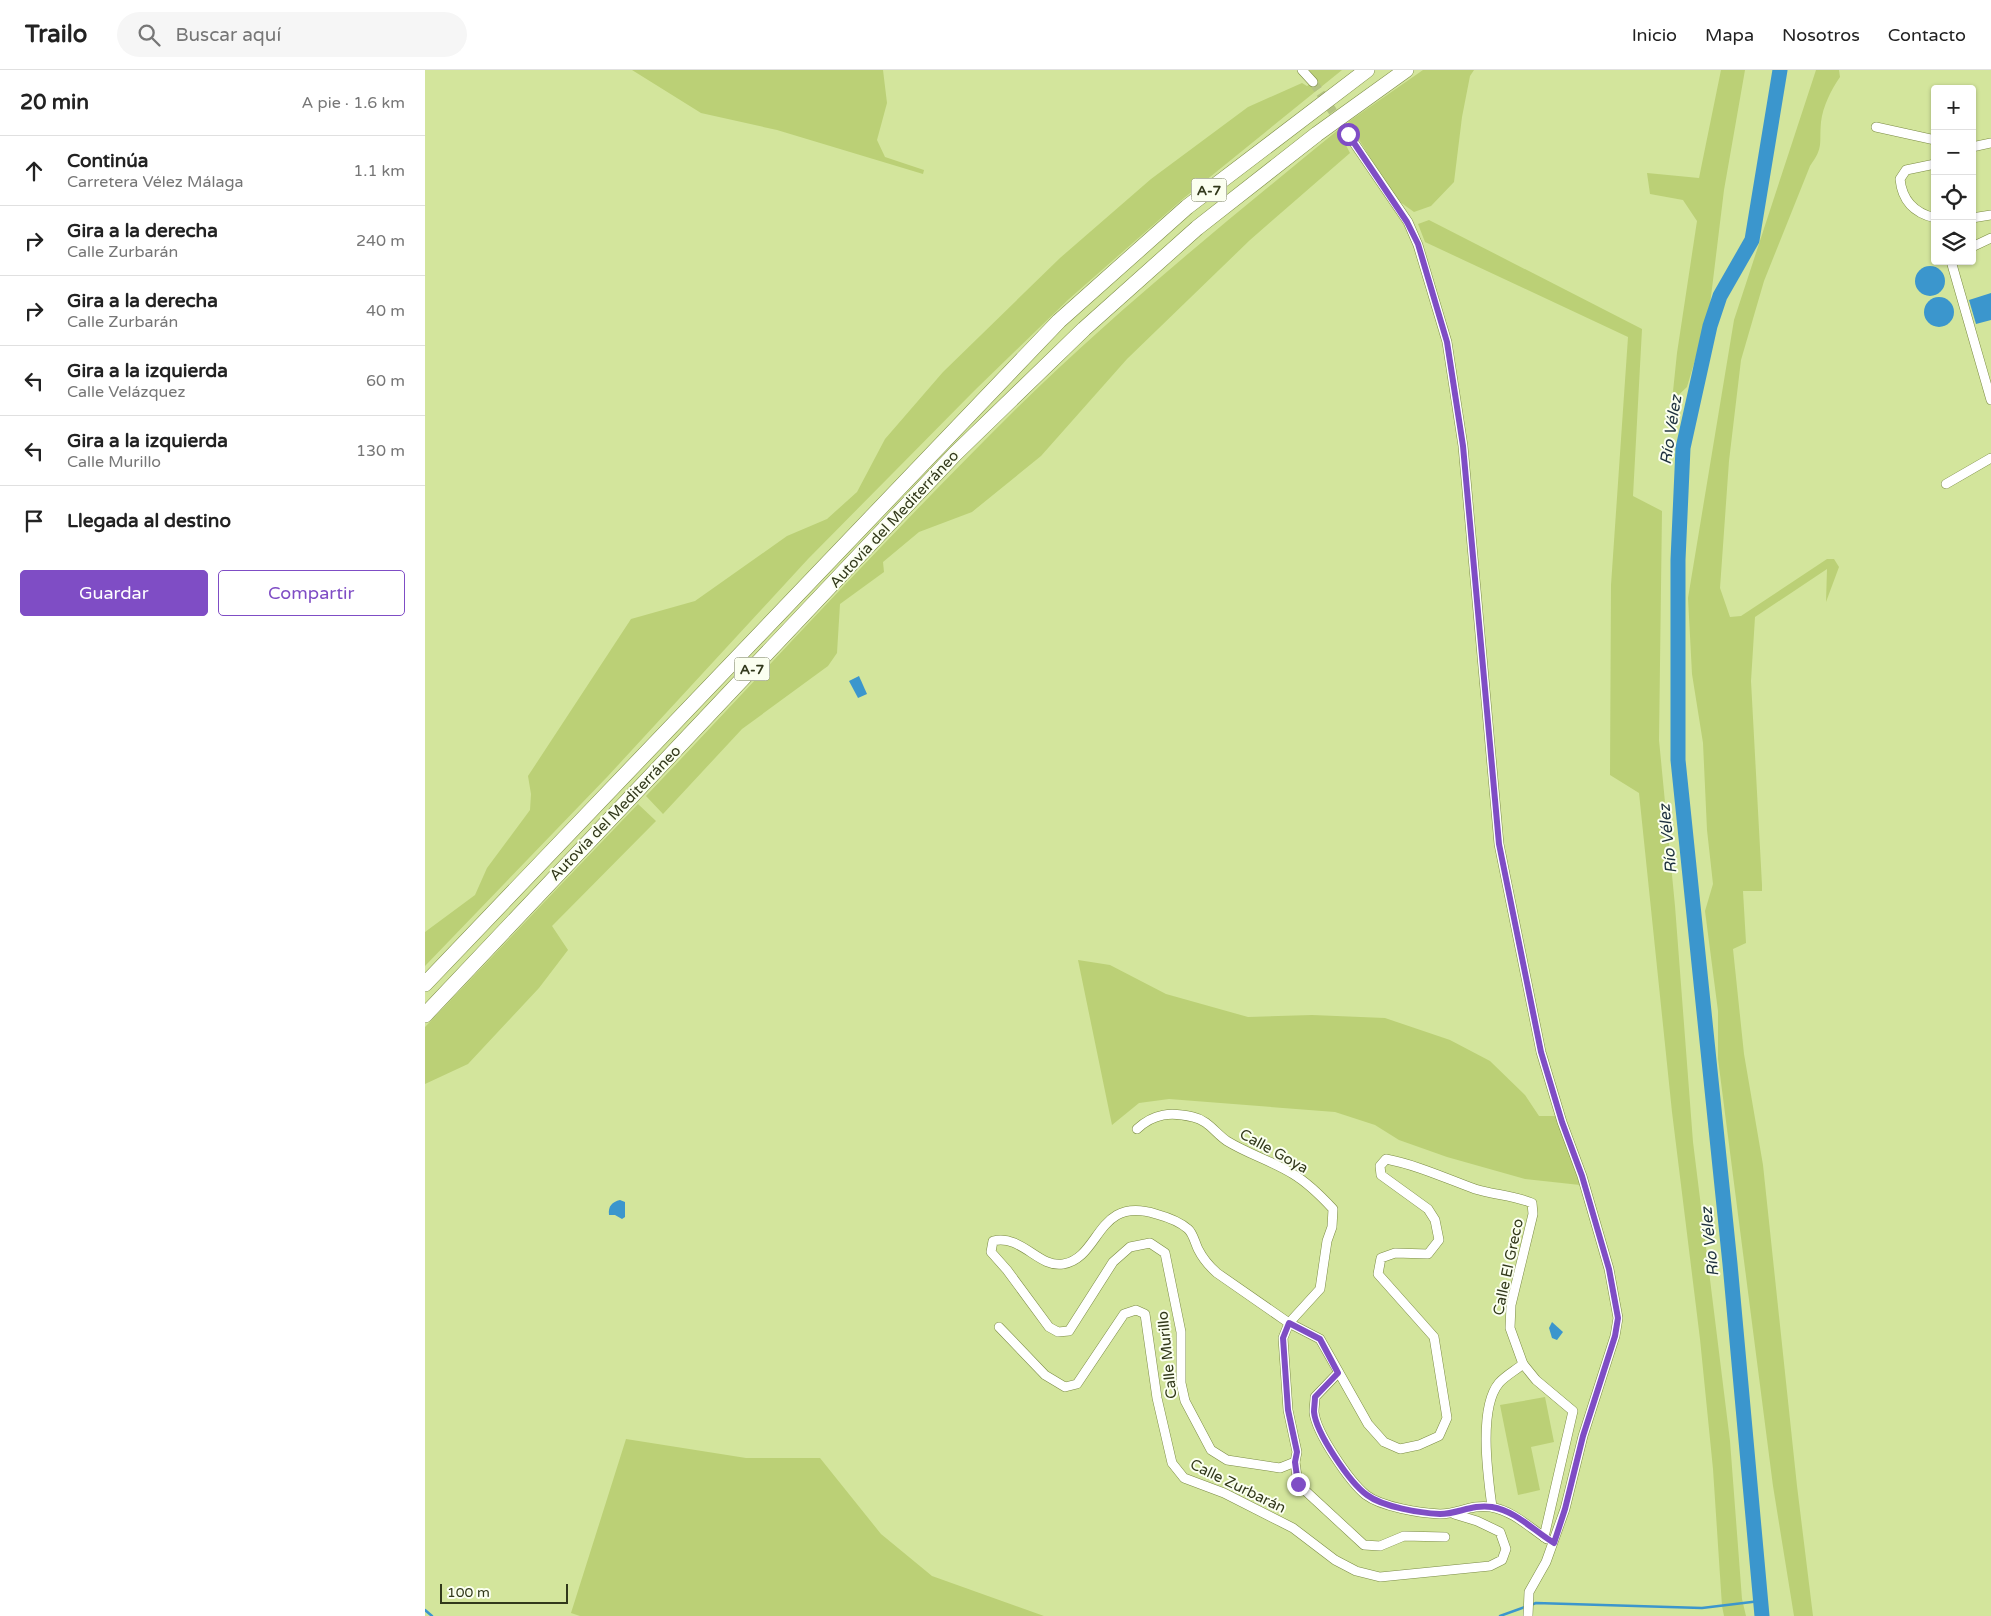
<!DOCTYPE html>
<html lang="es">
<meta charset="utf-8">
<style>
:root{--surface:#fff;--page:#f6f6f6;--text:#222;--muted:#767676;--line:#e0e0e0;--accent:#7f4dc5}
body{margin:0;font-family:"Varela Round",sans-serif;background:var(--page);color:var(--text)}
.controls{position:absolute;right:15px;top:15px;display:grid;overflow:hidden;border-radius:5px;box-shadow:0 1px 4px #0004}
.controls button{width:45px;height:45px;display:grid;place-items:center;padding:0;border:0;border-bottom:1px solid var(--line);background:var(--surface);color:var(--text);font:25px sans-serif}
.scale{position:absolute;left:15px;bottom:12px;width:128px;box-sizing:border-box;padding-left:5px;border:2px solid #31381a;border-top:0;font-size:14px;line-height:18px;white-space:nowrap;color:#31381a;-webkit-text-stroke:4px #fbfff0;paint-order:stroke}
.stop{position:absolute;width:15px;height:15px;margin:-11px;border:4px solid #7f4dc5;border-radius:50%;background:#fff}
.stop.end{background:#7f4dc5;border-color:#fff;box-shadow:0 1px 5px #0008}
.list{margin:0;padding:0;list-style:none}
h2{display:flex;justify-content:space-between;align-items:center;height:65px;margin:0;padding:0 20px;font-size:21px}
h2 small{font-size:16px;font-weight:400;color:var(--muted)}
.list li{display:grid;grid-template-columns:32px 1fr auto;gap:15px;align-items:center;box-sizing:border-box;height:70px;padding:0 20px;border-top:1px solid var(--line)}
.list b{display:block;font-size:19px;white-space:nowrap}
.list p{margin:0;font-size:16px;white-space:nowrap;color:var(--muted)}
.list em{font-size:16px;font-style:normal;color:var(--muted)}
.actions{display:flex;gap:10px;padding:15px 20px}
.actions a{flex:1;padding:11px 0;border:1px solid var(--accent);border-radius:5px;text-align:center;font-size:18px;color:var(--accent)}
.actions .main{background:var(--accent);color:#fff}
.icon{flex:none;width:28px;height:28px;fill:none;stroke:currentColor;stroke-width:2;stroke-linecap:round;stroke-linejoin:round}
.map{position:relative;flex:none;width:1566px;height:1546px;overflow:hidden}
header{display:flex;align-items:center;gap:30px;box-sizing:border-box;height:70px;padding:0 25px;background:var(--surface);border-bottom:1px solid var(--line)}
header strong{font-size:24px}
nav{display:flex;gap:28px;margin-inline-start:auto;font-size:18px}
.search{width:350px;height:45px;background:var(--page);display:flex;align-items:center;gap:12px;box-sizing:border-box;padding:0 18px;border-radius:28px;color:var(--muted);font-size:19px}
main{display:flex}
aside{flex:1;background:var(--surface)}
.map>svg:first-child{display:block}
</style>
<header>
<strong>Trailo</strong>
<div class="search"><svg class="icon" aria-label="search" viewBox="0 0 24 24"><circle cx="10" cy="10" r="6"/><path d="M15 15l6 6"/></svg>Buscar aquí</div>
<nav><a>Inicio</a><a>Mapa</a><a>Nosotros</a><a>Contacto</a></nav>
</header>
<main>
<aside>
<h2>20 min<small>A pie · 1.6 km</small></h2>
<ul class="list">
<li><svg class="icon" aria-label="ahead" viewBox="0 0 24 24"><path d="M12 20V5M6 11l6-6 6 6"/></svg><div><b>Continúa</b><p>Carretera Vélez Málaga</p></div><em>1.1 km</em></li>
<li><svg class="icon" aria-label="right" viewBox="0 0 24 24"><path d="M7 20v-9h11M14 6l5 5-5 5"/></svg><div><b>Gira a la derecha</b><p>Calle Zurbarán</p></div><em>240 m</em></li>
<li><svg class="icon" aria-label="right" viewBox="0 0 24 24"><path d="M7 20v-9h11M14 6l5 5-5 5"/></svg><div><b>Gira a la derecha</b><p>Calle Zurbarán</p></div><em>40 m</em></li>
<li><svg class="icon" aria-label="left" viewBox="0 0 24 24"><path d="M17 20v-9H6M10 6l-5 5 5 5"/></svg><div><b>Gira a la izquierda</b><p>Calle Velázquez</p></div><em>60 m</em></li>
<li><svg class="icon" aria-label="left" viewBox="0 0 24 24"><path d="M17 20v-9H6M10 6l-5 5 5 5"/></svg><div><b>Gira a la izquierda</b><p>Calle Murillo</p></div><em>130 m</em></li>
<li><svg class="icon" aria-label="arrive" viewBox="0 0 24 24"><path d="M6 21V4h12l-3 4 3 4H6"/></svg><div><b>Llegada al destino</b></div></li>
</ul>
<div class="actions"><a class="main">Guardar</a><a>Compartir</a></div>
</aside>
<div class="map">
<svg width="1566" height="1546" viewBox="0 0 1566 1546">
<rect width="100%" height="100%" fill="#d3e59c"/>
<g fill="#bbd076">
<polygon points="207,0 458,0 462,33 452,70 460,87 499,100 498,104 352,60 276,43"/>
<polygon points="883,0 917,0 759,128 644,229 550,320 383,489 183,706 0,896 0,862 50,825 62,798 105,740 106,724 103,706 206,549 270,531 362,466 402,449 432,422 460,369 518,302 635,188 726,109 823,37 877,13 882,16 892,10"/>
<polygon points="998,0 1049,0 1045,6 1037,47 1029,112 1006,136 989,142 971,129 923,52"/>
<polygon points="1296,0 1320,0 1299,120 1284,243 1262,317 1247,331 1252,283 1272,151 1258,130 1225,124 1222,103 1274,108"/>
<path d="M1391,0H1414L1415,7C1406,20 1398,36 1396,52C1394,74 1399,77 1385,96L1339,211L1316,290L1304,391L1295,518L1305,547L1316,546L1402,489H1409L1414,497L1401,532L1402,499L1330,547L1326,611L1337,815V821H1318L1321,873L1308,879L1319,984L1338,1095L1372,1416L1388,1546H1369L1348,1416L1293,989V941L1280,841L1288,814L1282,760L1278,673L1267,604L1263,528L1309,250Z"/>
<path d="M913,60L925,83L825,170L702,289L616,386L547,442L494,462L458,492L459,502L415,534L412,583L403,596L317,659L238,744L221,726C344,596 465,464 592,338C693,239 803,150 913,60Z"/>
<polygon points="1004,150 1217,259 1208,426 1237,441 1234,670 1250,836 1268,1072 1305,1371 1317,1529 1321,1546 1299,1546 1297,1536 1288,1399 1275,1269 1247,1042 1214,723 1185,705 1186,515 1203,267 1000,172 993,154"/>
<polygon points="213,734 231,751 127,856 143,880 114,918 43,994 0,1014 0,957"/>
<polygon points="653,890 685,895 741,924 823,947 887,945 960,948 1025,970 1065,991 1100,1025 1114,1046 1131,1046 1155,1115 1100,1109 1022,1087 974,1070 950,1055 910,1042 744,1029 714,1033 687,1055"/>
<polygon points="1120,1327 1129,1372 1106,1377 1115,1420 1093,1425 1075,1335"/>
<polygon points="201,1369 321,1388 395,1388 456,1464 507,1506 619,1546 155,1546 146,1543"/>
</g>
<g fill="#3b96cd">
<circle cx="1505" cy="211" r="15"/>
<polygon points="1566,223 1566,250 1551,254 1544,230"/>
<circle cx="1514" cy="242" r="15"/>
<polygon points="434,606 442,624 433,628 424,611"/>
<path d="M195,1130L200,1132V1147L197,1149L190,1145H184C183,1136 187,1132 195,1130Z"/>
<polygon points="1127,1252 1138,1262 1132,1270 1127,1268 1124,1258"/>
</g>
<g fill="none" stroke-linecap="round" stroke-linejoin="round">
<g stroke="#3b96cd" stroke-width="2.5">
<polyline points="0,1540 7,1546"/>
<polyline points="1075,1546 1111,1533 1277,1538 1335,1531"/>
</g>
<polyline stroke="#3b96cd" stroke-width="15" points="1337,1546 1305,1194 1253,690 1253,490 1258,378 1285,256 1295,226 1327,170 1355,0"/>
<polyline stroke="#b3c282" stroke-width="9" stroke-dasharray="9 4.5" stroke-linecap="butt" points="888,12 923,64"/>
<g stroke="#7b8b44" stroke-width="10">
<g id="minor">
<polyline points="877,0 888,12"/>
<polyline points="1451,57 1510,70"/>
<polyline points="923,64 983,152 993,175 1022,272 1038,376 1074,774 1116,982 1137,1052 1157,1106 1184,1199 1193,1248 1190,1266 1158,1366 1140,1439 1121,1492 1104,1522 1103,1546"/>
<polyline points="1547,77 1566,73"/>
<path d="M1510,94L1481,100L1475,109C1477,130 1489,143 1510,148"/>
<polyline points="1547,148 1566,145"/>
<polyline points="1547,177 1566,168"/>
<polyline points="1526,191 1566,330"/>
<polyline points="1521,414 1566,388"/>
<path d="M712,1059C729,1043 746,1042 768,1047C783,1050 791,1064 802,1071C823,1084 847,1091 868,1104C883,1113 896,1126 908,1139L907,1157L902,1171L895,1219L864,1253L858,1268L863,1340L872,1382L870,1392L855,1398L802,1390L786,1380L760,1331L756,1313V1262L740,1183L725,1173L705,1177L688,1192L644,1261L633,1262L624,1257L582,1200L566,1182L568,1171C597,1164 613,1198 638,1194C676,1188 671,1125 731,1144C742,1147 754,1151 763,1159C768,1163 770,1173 773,1179C778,1189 784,1196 792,1203L864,1253L895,1269L943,1354L959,1372L975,1379L994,1375L1014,1366L1022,1348L1009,1267L953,1204L956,1188L970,1183L1003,1184L1014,1170L1010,1150L1003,1139L956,1105L955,1096L961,1089C992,1095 1020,1108 1050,1119C1069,1125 1088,1125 1107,1133L1108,1144L1086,1235L1085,1258L1098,1294L1111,1310L1148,1341L1119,1467"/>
<polyline points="574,1257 620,1305 640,1317 652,1314 699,1244 711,1240 720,1244 732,1328 747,1393 759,1408 799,1423 868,1458 910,1490 931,1501 955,1507 1065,1496 1077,1490 1081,1479 1075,1462 1052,1451 1029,1444"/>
<path d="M913,1303L890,1327C890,1332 889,1337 889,1342C891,1363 925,1412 941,1425C957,1437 995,1443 1015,1444C1033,1444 1046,1434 1066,1437C1088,1441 1104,1457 1122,1469"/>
<polyline points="870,1392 873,1414 939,1475 955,1476 979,1466 1020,1467"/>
<path d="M1067,1437C1063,1407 1053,1338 1074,1313C1080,1306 1091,1300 1098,1294"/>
</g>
</g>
<g stroke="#7b8b44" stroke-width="16">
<g id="motorway">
<polyline points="0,914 634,251 762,137 942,0"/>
<polyline points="0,945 530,384 659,259 772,158 892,64 981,0"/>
</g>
</g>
<use href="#minor" stroke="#fff" stroke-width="9"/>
<use href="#motorway" stroke="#fff" stroke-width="15"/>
</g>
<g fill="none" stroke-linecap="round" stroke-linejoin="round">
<path stroke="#7f4dc5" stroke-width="6" d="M873,1414L870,1392L872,1382L863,1340L858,1268L864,1253L895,1269L913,1303L890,1327C890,1332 889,1337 889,1342C891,1363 925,1413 942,1425C958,1437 995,1443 1015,1444C1033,1444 1047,1434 1067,1437C1091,1441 1109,1461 1129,1473L1140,1439L1158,1366L1190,1266L1193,1248L1184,1199L1157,1106L1137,1052L1116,982L1074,774L1038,376L1022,272L993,174L982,152L923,64"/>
</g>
<g text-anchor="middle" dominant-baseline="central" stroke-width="4" stroke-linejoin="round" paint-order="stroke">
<g fill="#fbfff0" stroke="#6e745a" stroke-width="1">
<rect x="766.5" y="108.5" width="35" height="23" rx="4"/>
<rect x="309.5" y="587.5" width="35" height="23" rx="4"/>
</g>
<g font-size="14" font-weight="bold" fill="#31381a">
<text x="784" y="120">A-7</text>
<text x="327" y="599">A-7</text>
</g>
<g font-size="15" fill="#31381a" stroke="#fbfff0">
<text transform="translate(469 449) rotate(-47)">Autovía del Mediterráneo</text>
<text transform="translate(190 743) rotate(-46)">Autovía del Mediterráneo</text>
<text transform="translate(849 1081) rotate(29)">Calle Goya</text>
<text transform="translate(1083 1197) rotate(-78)">Calle El Greco</text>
<text transform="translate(742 1285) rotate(-96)">Calle Murillo</text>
<text transform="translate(813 1416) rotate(26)">Calle Zurbarán</text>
</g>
<g font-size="16" font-style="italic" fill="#1d303e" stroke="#fbfff0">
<text transform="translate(1246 360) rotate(-81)">Río Vélez</text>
<text transform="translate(1243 769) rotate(-96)">Río Vélez</text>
<text transform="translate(1285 1172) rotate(-96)">Río Vélez</text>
</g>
</g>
</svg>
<div class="controls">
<button>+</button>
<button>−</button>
<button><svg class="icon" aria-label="locate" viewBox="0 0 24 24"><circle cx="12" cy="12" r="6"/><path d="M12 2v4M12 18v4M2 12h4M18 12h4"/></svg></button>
<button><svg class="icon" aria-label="layers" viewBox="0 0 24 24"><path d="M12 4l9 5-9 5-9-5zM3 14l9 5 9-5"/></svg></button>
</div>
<div class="scale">100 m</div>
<div class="stop" style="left:923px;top:64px"></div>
<div class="stop end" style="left:873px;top:1414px"></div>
</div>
</main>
